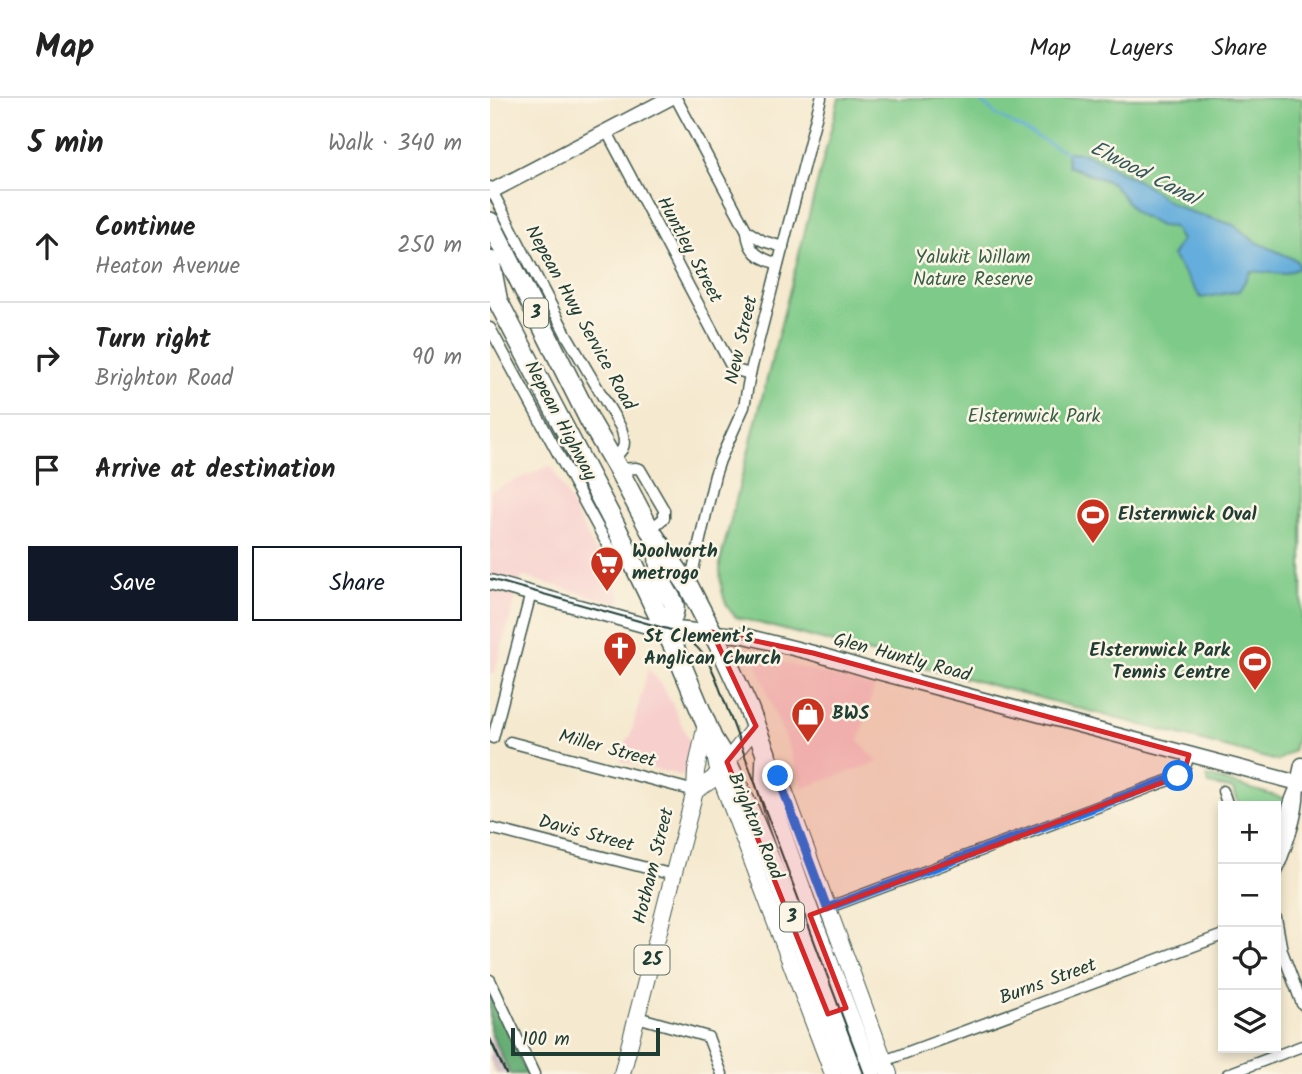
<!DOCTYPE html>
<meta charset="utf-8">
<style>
:root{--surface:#fff;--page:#f6f6f6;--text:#222;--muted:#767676;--line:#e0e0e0;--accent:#111827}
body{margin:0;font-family:Kalam,sans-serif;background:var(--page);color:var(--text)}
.controls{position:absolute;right:21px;bottom:21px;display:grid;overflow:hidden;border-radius:0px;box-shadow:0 4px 10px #0003}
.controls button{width:63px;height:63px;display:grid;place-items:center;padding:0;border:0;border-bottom:2px solid var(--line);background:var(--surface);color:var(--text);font:35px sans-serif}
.scale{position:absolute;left:21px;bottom:18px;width:149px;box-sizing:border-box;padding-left:7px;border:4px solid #1f3d34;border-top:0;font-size:19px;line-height:24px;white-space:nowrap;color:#1f3d34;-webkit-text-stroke:5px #fcf5e5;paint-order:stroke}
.stop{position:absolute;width:21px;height:21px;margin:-16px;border:5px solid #1a73e8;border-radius:50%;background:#fff}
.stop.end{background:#1a73e8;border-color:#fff;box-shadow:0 2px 7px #0008}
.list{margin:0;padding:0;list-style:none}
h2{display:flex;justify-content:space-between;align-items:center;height:91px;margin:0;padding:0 28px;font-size:30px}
h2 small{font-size:23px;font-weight:400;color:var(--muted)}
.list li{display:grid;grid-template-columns:46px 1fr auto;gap:21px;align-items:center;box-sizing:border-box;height:112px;padding:0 28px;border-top:2px solid var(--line)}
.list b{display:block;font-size:26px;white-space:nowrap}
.list p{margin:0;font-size:23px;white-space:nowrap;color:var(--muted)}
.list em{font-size:23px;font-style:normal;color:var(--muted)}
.actions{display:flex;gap:14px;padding:21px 28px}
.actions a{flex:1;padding:16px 0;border:2px solid var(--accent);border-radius:0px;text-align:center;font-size:24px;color:var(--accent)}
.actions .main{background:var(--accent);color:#fff}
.icon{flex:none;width:38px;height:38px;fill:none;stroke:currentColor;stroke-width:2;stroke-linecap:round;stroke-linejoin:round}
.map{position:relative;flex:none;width:812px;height:976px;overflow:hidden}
header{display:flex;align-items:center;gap:42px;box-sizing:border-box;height:98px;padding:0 35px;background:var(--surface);border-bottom:2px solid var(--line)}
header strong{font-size:33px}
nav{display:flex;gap:38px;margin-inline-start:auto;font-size:24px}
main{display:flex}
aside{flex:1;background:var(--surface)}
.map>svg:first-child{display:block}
</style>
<header>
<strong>Map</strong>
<nav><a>Map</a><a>Layers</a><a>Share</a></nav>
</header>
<main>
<aside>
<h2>5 min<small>Walk · 340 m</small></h2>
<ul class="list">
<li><svg class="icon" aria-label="ahead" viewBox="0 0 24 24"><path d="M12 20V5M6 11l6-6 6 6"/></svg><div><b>Continue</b><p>Heaton Avenue</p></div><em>250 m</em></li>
<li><svg class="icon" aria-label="right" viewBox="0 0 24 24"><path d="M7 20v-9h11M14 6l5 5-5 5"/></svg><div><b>Turn right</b><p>Brighton Road</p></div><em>90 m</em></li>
<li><svg class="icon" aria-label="arrive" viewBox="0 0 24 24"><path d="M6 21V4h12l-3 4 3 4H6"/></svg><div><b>Arrive at destination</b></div></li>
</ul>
<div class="actions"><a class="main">Save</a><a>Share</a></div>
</aside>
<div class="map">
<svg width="812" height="976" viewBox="0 0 812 976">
<rect width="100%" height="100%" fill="#fcf5e5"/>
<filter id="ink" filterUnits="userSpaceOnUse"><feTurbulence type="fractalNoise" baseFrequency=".0143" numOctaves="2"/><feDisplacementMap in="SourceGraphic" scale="14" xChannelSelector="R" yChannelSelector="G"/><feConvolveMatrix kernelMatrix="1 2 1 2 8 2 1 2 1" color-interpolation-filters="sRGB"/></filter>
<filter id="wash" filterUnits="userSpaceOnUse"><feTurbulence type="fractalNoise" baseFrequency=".00686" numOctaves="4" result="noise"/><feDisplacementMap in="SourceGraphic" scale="28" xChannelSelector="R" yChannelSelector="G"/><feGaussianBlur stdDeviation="1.57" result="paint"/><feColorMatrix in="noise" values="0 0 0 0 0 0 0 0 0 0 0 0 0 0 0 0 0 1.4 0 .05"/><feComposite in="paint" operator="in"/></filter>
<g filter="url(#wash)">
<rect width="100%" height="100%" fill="#f5e9cf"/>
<g fill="#f7d0cd">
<polygon points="61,367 104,451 109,457 132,501 128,506 32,478 4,576 0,575 0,393"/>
<polygon points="267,558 384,589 369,643 388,664 313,690 299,648 282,608 265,560"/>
<polygon points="158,571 166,579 182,605 201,647 193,678 131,663 138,639 140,640"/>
</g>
<polygon fill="#d2bec3" points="0,932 20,976 6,976 0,962"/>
<g fill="#7eca88" stroke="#4e845e" stroke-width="2">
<path d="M349,0H812V619L803,653L787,663L246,519C231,506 230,483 230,464Z"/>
<polygon points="717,678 796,701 786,743 786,708 750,708 743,691 719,686"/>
</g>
<polygon fill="#66ae74" stroke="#427654" stroke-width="2" points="0,895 36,974 37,976 20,976 0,932"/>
<polygon fill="#65addc" stroke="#427588" stroke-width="2" points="577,54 594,55 656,87 679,104 698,113 744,127 764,143 806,162 810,170 793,176 761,173 749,193 711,200 682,158 691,142 683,129 670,128 646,115 622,85 578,68"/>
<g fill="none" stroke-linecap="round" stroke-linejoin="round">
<polyline stroke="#65addc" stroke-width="2.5" points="487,0 506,17 579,56"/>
</g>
</g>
<g filter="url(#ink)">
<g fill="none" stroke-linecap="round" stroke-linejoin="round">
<g stroke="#3f574b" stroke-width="13">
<g id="street">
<polyline points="186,0 257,133 273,143 293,149"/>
<polyline points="117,34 240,266 246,272 260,276"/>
<path d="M0,89L76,236L131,330C136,345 136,353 121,360"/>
<path d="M257,133C258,154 269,160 288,166"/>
<polyline points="0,230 117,446 123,454 140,458"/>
<polyline points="128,371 146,370 150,371 174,412 174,420 160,432"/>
<polyline points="199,489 225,377 230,362 254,309 260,276 331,0"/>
<polyline points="3,640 41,495"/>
<polyline points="20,644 205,693"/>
<polyline points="733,693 738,708"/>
<polyline points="0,730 184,777"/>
<path d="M792,757C792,732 796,707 808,685"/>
<path d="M786,777C795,751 812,712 808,685"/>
<path d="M337,810L682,681C693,676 696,668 699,657"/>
<polyline points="786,820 792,853 812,906"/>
<polyline points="0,882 44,976"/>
<polyline points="147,919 218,939 232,976"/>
<polyline points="394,963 733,837"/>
<polyline points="738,976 812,948"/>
</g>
</g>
<g stroke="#3f574b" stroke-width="17">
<g id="secondary">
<polyline points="0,94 180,0"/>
<polyline points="0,484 157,528 255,538 323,555 384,573 812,686"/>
<polyline points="808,685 812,667"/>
</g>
</g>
<g stroke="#3f574b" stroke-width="18">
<g id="primary">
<polyline points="223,646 227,667 233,686 343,976"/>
<polyline points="276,656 286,673 296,697 399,976"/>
<polyline points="205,693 223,681 266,628"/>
<polyline points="132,976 205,693 206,673 216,626"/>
</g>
</g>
<g stroke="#3f574b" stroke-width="22">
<g id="highway">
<polyline points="0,124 100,323 128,371 160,432 199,489 233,555 258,609 276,656 275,681 288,726 322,822 381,976"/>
<polyline points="0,163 7,199"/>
<polyline points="0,188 125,427 187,556 222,640 237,664 259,712 283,769 361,976"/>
<path d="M168,445C169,456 168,468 171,479C177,506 194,498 177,531"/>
</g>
</g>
<use href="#street" stroke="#fff" stroke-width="10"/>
<use href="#secondary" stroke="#fff" stroke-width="14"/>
<use href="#primary" stroke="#fff" stroke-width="16"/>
<use href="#highway" stroke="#fff" stroke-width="19"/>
<path stroke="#1f3d34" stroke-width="2" d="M0,481L181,532C203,541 216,556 225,578L374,976"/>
<polyline stroke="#1f3d34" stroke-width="2.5" points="0,941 16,976"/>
</g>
</g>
<g fill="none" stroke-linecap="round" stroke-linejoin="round" filter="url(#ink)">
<polyline stroke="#1a73e8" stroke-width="9" points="288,678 337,810 688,678"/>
</g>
<path fill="#d62828" fill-opacity="0.2" stroke="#d62828" stroke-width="5" stroke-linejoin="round" d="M222,534L323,555L699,657L695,671L682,681L320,817L356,910L338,916L237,664L266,628Z"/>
<defs>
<g id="stadium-pin" transform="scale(1.75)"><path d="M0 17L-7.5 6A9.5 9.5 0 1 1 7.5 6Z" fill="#c8321e" stroke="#fcf5e5"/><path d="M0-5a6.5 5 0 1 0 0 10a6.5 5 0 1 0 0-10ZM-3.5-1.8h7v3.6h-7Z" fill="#fff"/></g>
<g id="supermarket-pin" transform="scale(1.75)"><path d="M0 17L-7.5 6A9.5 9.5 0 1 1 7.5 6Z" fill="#c8321e" stroke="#fcf5e5"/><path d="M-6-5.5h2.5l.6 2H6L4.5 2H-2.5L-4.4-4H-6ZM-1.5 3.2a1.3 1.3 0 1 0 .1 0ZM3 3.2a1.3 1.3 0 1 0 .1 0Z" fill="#fff"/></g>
<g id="church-pin" transform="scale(1.75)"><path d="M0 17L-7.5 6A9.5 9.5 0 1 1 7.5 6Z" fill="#c8321e" stroke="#fcf5e5"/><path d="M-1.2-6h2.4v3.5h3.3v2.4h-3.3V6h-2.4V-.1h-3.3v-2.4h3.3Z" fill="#fff"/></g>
<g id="shop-pin" transform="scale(1.75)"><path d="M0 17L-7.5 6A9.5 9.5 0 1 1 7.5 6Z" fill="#c8321e" stroke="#fcf5e5"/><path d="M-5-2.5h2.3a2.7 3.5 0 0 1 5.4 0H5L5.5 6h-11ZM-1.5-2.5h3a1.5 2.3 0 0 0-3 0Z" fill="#fff"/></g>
</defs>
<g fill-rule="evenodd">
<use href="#stadium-pin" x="603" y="417"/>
<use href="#supermarket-pin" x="117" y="465"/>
<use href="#church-pin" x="130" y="550"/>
<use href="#stadium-pin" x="765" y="564"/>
<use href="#shop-pin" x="318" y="616"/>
</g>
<g text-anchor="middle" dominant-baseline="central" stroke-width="5" stroke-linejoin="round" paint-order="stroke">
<g fill="#fcf5e5" stroke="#617469" stroke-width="2">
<rect x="34" y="200.5" width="24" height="29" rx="5"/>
<rect x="290" y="804.5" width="24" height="29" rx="5"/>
<rect x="144.5" y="847.5" width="35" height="29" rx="5"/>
</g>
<g font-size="18" font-weight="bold" fill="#1f3d34">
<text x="46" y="215">3</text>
<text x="302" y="819">3</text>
<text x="162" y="862">25</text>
</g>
<g font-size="19" fill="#1f3d34" stroke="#fcf5e5">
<text transform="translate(199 152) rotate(62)">Huntley Street</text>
<text transform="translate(90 220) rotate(61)">Nepean Hwy Service Road</text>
<text transform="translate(252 242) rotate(-77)">New Street</text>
<text transform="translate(70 323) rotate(62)">Nepean Highway</text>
<text transform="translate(412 560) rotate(15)">Glen Huntly Road</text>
<text transform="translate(117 651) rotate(15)">Miller Street</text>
<text transform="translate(265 728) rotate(67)">Brighton Road</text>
<text transform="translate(96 736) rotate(15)">Davis Street</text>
<text transform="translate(164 768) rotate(-76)">Hotham Street</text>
<text transform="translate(558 884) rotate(-20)">Burns Street</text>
</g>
<g font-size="19" fill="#376049" stroke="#fcf5e5">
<text x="483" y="160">Yalukit Willam<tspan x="483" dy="22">Nature Reserve</tspan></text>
<text x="544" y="319">Elsternwick Park</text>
</g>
<g font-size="19" font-weight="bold" fill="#1f3d34" stroke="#fcf5e5" text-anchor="start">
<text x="628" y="417">Elsternwick Oval</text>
<text x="142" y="454">Woolworth<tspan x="142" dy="22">metrogo</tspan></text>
<text x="154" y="539">St Clement's<tspan x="154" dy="22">Anglican Church</tspan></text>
<text x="740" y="553" text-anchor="end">Elsternwick Park<tspan x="740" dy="22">Tennis Centre</tspan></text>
<text x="342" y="616">BWS</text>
</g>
<g font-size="21" font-style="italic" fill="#30595e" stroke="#fcf5e5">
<text transform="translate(654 76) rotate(27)">Elwood Canal</text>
</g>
</g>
</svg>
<div class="controls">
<button>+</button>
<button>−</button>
<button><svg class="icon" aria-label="locate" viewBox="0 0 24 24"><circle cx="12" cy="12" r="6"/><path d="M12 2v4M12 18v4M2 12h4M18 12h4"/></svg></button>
<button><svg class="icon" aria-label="layers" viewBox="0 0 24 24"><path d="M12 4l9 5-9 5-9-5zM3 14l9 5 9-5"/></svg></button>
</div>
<div class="scale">100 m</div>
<div class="stop" style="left:688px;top:678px"></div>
<div class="stop end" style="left:288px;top:678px"></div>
</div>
</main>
